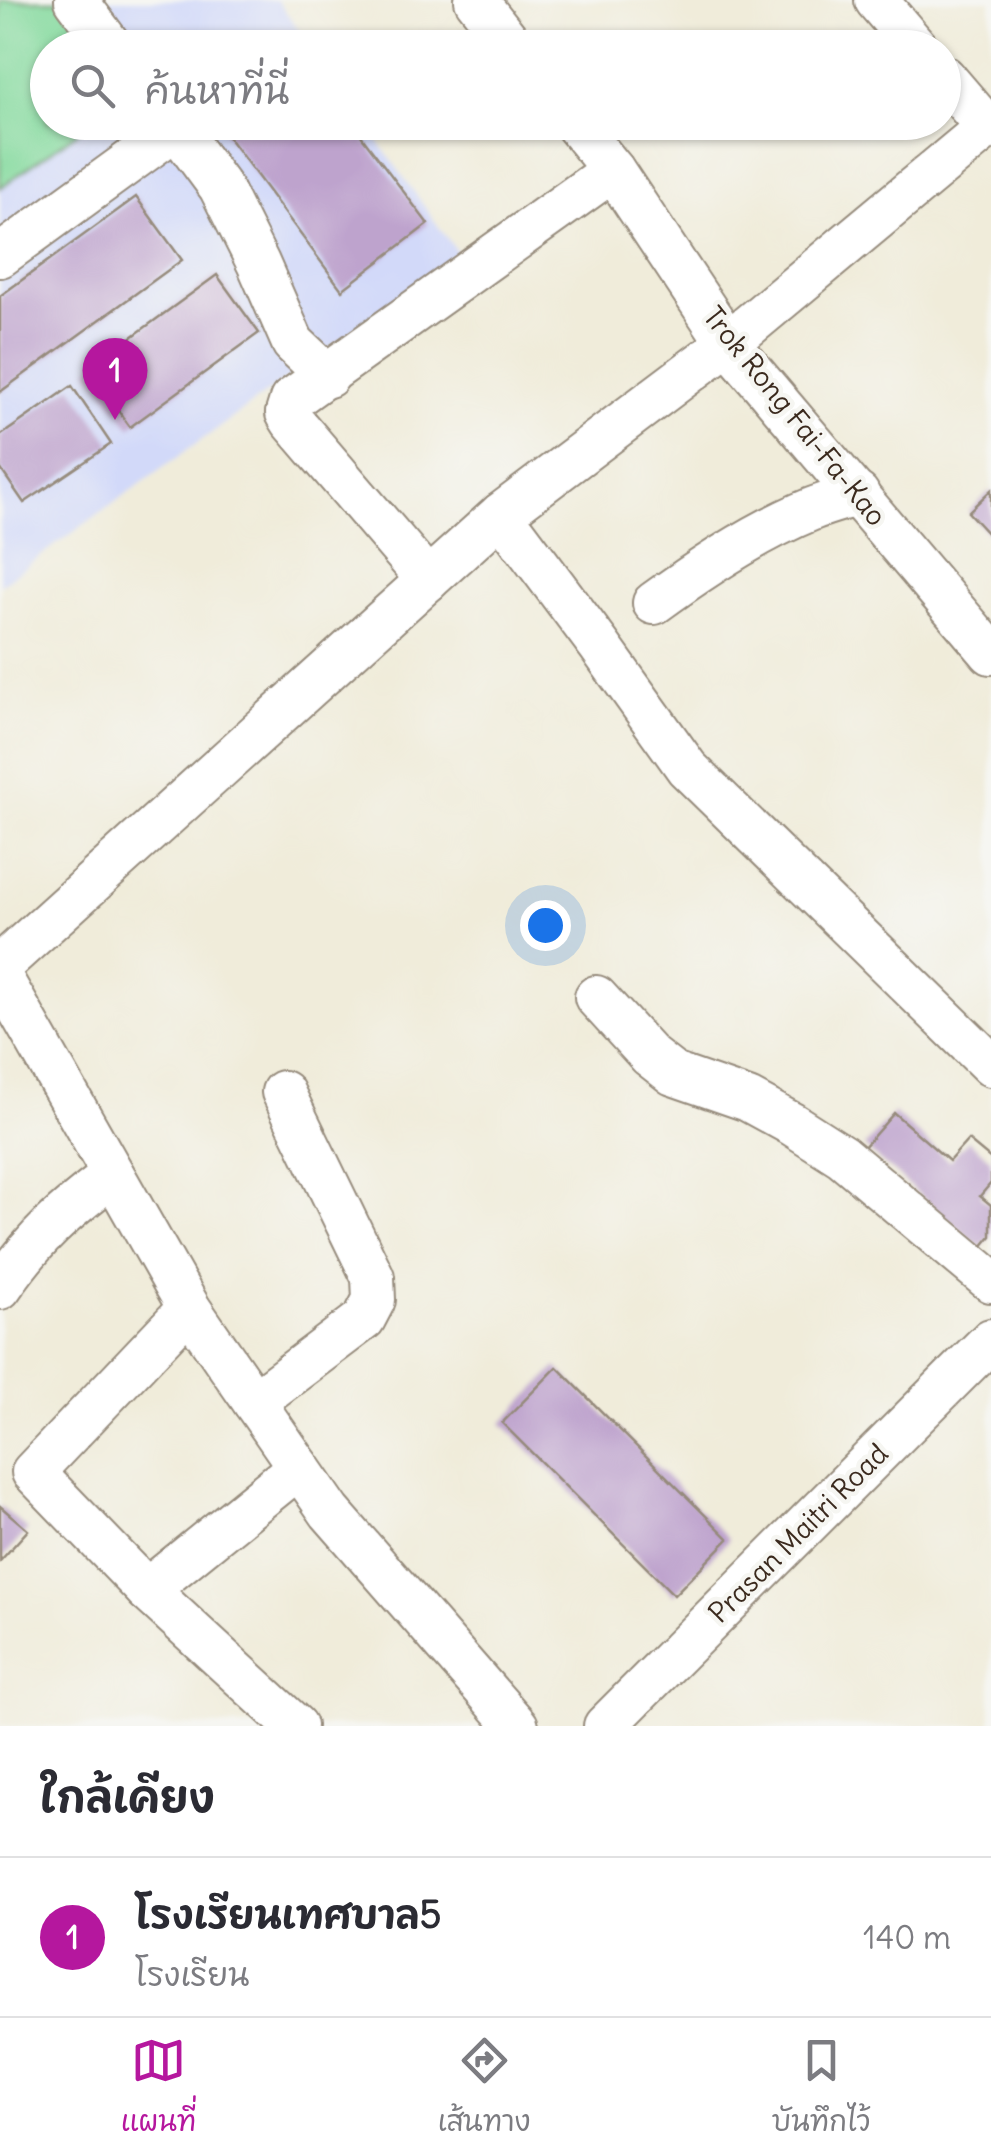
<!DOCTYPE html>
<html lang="th">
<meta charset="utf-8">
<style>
:root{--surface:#fff;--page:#f2f2f3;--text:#2b2b33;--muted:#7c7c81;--line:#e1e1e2;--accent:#b5179e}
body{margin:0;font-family:Delius,"Playpen Sans Thai",sans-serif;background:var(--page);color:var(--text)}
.you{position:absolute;left:545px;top:925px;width:35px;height:35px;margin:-25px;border:8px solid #fff;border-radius:50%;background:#1a73e8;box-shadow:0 0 0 15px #1a73e833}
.badge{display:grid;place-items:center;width:65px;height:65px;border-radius:50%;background:var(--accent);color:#fff;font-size:32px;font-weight:700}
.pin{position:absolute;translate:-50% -82px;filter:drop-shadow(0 2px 5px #0008)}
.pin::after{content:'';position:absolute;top:52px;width:35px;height:30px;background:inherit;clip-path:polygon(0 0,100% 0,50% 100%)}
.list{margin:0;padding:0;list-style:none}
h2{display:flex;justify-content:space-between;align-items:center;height:130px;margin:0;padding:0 40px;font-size:42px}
h2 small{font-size:32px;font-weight:400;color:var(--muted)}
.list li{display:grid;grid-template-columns:65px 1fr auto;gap:30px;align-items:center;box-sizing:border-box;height:160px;padding:0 40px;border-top:2px solid var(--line)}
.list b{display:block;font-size:38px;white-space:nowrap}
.list p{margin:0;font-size:32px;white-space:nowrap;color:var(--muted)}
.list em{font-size:32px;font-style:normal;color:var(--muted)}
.icon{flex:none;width:55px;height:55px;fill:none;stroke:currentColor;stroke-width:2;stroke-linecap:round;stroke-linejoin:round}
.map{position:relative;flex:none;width:991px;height:1726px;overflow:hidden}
.search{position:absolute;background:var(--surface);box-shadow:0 2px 8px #0004;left:30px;right:30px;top:30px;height:110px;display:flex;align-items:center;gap:25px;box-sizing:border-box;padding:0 35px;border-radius:55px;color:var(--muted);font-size:38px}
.sheet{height:290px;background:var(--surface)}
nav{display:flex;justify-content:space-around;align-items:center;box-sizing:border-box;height:140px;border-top:2px solid var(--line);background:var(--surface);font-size:28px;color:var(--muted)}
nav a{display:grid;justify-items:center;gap:5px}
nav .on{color:var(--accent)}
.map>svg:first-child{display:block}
</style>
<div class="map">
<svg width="991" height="1726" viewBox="0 0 991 1726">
<rect width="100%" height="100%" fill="#f6f6f2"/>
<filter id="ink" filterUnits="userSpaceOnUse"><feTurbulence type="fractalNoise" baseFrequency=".01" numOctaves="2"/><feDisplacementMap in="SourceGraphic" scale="20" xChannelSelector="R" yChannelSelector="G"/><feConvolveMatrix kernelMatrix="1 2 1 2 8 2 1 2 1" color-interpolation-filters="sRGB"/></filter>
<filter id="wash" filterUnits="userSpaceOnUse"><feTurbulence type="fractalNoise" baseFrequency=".0048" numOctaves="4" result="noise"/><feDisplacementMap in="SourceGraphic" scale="40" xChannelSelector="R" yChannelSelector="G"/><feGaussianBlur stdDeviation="2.25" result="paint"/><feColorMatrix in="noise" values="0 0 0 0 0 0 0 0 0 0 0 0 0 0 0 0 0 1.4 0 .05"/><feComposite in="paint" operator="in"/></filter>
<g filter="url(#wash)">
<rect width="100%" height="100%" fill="#f0ecda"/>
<polygon fill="#d2d9f9" points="0,0 277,0 311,47 48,48 48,122 365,123 459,255 0,585"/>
<polygon fill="#82d99c" stroke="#5e825d" stroke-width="2.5" points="0,0 69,0 103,47 48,48 48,122 90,123 0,188"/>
<g id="blocks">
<g fill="#bea3cd">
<polygon points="217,122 351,122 428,224 342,290"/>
<polygon points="136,197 182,260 0,392 0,296"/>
<polygon points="217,275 259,333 130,427 88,369"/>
<polygon points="72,386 111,444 24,503 0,468 0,436"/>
<polygon points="991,490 991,537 968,512"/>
<polygon points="894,1113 949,1161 968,1140 991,1159 991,1183 980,1196 991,1205 991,1236 981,1248 864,1147"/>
<polygon points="557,1367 729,1539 674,1595 502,1423"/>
<polygon points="0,1506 28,1530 0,1561"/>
</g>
</g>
</g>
<g filter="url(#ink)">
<use href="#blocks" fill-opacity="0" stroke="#968b7c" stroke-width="2.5"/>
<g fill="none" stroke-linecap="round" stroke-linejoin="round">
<g stroke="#968b7c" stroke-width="46">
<g id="minor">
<polyline points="76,0 112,48"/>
<polyline points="476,0 514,48"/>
<polyline points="876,0 917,48"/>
<polyline points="944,77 987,127"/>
<polyline points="172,122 220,187 258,263 293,343 328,376"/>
<polyline points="574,122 613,170 728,343 991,653"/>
<polyline points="0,256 176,128"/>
<polyline points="501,514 599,645 687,768 991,1065"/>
<polyline points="428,580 292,421 287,413 291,400 613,170"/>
<path d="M654,603C703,567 756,532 812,509C827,503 843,499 858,494"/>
<polyline points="0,966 501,514 728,343 991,124"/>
<polyline points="0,976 189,1308 330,1512 517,1726"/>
<polyline points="596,997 650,1056 673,1074 748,1100 792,1124 842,1156 991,1281"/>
<path d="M0,1288C34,1238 65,1211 113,1175"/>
<polyline points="189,1308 33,1472 147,1590 295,1726"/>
<polyline points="254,1402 364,1319 374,1300 373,1277 283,1092"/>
<polyline points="147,1590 299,1467"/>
<polyline points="605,1726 991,1340"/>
</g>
</g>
<use href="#minor" stroke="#fff" stroke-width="42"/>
</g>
</g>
<g text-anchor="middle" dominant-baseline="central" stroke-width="9" stroke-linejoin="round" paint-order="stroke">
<g font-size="28" fill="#3b2a1e" stroke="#f6f6f2">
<text transform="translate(795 416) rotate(51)">Trok Rong Fai-Fa-Kao</text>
<text transform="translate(798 1533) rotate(-45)">Prasan Maitri Road</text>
</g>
</g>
</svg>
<div class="you"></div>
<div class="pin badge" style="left:115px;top:420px">1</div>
<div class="search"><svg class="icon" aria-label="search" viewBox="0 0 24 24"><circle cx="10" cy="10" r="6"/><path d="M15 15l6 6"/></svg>ค้นหาที่นี่</div>
</div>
<section class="sheet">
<h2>ใกล้เคียง<small></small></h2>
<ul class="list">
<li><span class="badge">1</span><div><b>โรงเรียนเทศบาล5</b><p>โรงเรียน</p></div><em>140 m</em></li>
</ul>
</section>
<nav>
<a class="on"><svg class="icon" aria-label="map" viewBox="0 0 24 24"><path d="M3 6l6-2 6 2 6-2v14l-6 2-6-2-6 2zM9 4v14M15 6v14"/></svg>แผนที่</a>
<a><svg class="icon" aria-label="directions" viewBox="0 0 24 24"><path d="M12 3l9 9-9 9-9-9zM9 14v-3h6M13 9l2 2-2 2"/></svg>เส้นทาง</a>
<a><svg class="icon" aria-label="saved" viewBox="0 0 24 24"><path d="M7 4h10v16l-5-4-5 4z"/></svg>บันทึกไว้</a>
</nav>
